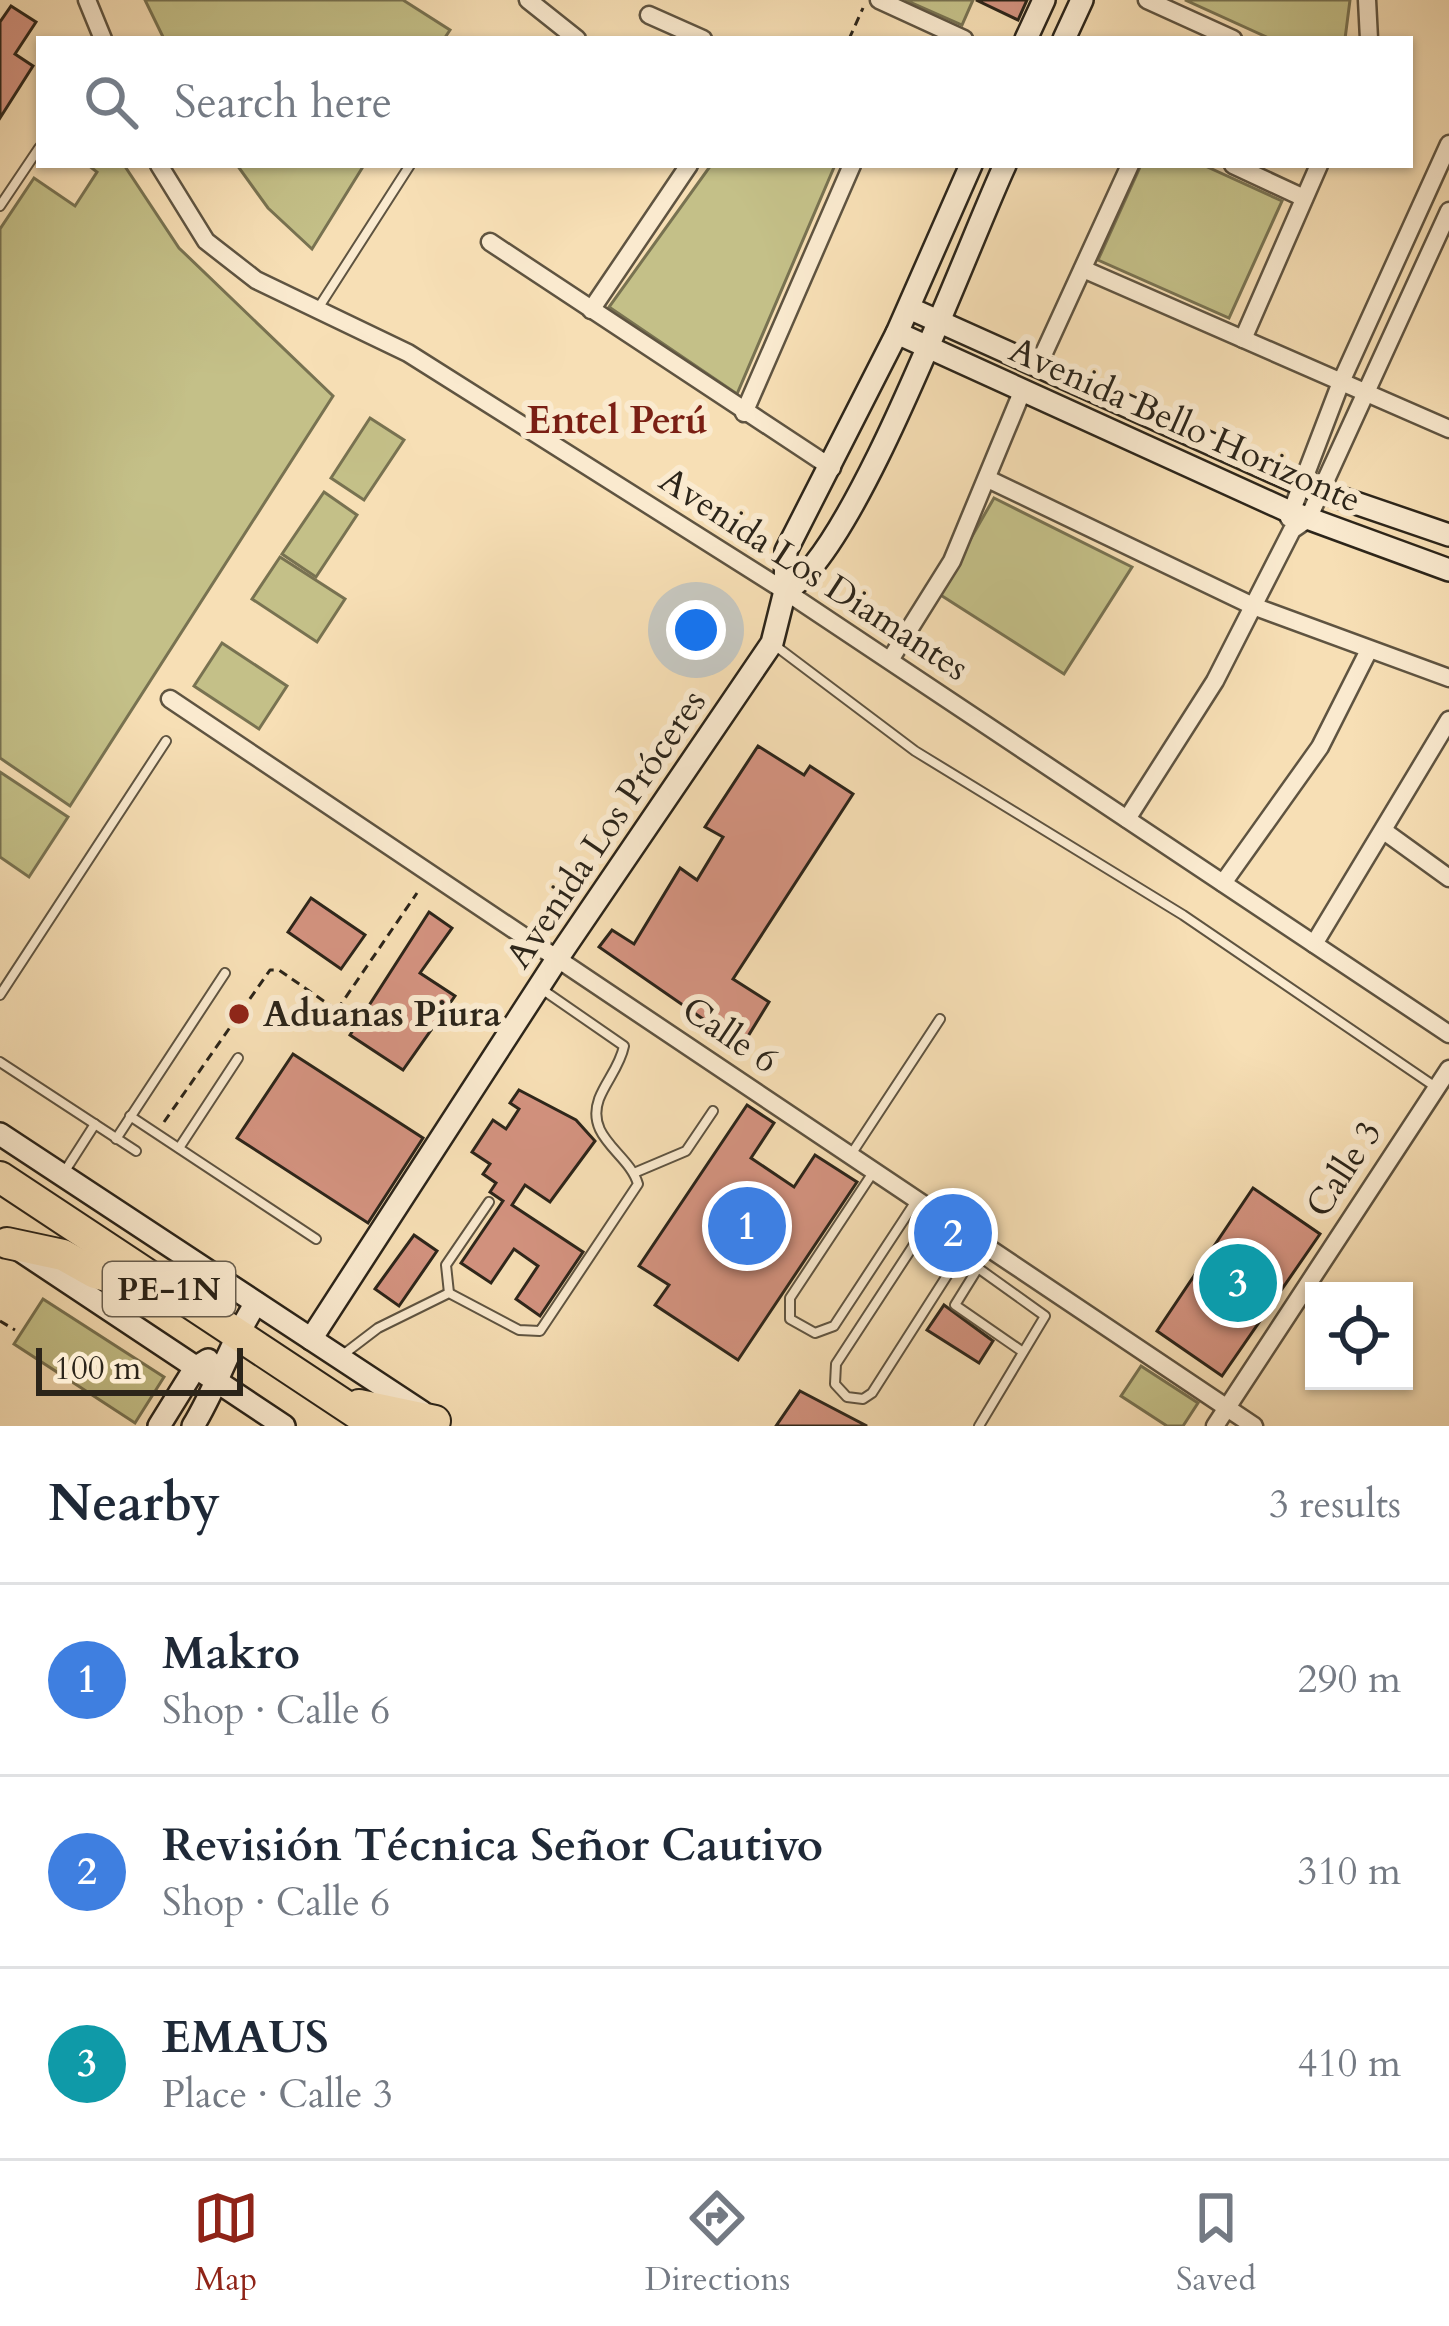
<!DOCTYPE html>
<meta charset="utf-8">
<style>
:root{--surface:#fff;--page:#f2f2f3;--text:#1f2937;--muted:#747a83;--line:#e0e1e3;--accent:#8f2418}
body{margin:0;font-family:Cardo,serif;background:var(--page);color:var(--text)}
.controls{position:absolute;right:36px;bottom:36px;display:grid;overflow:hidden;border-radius:0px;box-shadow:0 3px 9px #0004}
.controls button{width:108px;height:108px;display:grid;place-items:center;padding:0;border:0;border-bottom:3px solid var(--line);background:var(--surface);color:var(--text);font:60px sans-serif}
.scale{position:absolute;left:36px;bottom:30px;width:207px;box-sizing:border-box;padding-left:12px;border:6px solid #2c251a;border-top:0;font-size:33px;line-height:42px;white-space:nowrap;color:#2c251a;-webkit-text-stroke:9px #faeacf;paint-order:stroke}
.you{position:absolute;left:696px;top:630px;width:42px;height:42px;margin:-30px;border:9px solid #fff;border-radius:50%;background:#1a73e8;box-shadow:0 0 0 18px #1a73e833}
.badge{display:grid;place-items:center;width:78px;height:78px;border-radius:50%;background:var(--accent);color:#fff;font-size:39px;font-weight:700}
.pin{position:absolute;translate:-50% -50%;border:6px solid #fff;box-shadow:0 3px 12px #0006}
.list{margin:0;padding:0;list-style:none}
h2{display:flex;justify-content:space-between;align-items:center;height:156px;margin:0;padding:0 48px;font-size:51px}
h2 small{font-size:39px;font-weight:400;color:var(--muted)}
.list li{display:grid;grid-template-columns:78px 1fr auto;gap:36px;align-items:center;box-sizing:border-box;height:192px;padding:0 48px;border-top:3px solid var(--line)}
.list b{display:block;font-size:45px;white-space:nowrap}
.list p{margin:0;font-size:39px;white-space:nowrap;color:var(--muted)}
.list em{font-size:39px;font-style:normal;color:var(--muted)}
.icon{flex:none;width:66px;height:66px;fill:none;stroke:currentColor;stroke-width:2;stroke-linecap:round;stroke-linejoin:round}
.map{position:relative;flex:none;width:1449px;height:1426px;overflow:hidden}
.search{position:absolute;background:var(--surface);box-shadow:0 3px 9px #0004;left:36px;right:36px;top:36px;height:132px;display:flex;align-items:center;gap:30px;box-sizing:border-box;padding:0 42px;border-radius:0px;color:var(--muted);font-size:45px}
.sheet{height:732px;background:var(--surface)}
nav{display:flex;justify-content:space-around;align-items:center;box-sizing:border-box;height:168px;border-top:3px solid var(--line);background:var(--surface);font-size:33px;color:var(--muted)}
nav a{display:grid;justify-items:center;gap:6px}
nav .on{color:var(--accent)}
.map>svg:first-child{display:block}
</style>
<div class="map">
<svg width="1449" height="1426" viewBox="0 0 1449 1426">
<rect width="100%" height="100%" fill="#f7dfb5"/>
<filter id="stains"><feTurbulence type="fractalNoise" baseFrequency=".00167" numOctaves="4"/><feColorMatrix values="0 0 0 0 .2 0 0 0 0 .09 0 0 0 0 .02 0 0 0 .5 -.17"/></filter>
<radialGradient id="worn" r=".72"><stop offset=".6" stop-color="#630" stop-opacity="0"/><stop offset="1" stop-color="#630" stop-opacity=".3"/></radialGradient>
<g fill="#c4c088" stroke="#787251" stroke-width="3">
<polygon points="145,0 403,0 450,30 444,39 164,39"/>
<polygon points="905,0 973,0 962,25"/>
<polygon points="1185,0 1350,0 1345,39 1271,39"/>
<polygon points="88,165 124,165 179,248 333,396 70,806 0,758 0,229 34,178 75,206 97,172"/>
<polygon points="237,165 364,165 312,249 268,208"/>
<polygon points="711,165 835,165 737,394 609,307"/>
<polygon points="1141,165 1203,165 1282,201 1229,318 1098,260"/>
<polygon points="370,418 404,440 364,500 331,478"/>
<polygon points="324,492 357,515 316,577 282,554"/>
<polygon points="994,498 1132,567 1064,674 939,594"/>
<polygon points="280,557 345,599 317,642 252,599"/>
<polygon points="222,643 287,686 259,729 194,686"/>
<polygon points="0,772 68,817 29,877 0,857"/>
<polygon points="43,1299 164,1377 135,1423 14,1344"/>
<polygon points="1141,1366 1198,1403 1183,1426 1167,1426 1121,1396"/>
</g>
<g fill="#d49380" stroke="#2c251a" stroke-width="3">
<polygon points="976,0 1027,0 1018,20"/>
<polygon points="11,6 36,22 15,54 33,66 0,118 0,22"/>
<polygon points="758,746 804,775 810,766 853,794 733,979 769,1002 742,1046 599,947 612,930 634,944 680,868 697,880 723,837 705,827"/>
<polygon points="311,898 365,935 341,969 288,932"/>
<polygon points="429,912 452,928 420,973 455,996 403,1070 350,1035"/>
<polygon points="293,1054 423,1138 368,1223 237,1138"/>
<polygon points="519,1090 576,1120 595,1141 550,1202 525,1185 512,1205 583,1252 540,1316 516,1299 538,1266 514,1249 491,1283 461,1263 503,1201 490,1192 496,1183 483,1174 490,1164 472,1152 493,1120 506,1129 519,1109 510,1103"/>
<polygon points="747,1105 774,1123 751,1158 794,1187 815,1155 857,1182 738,1360 655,1305 669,1285 639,1266"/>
<polygon points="1253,1188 1320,1234 1222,1376 1157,1331"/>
<polygon points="414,1235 437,1251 399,1306 375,1289"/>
<polygon points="944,1305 993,1341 979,1363 927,1330"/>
<polygon points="800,1391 867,1426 776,1426"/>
</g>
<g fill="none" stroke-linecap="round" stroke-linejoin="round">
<g stroke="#5f5441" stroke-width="12">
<g id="lane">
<polyline points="0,206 39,148"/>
<polyline points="317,310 410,165"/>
<polyline points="773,644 915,751 1183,915 1437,1088"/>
<polyline points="0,995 166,741"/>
<polyline points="0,1062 136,1151"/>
<polyline points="130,1116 316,1239"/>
<polyline points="116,1139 225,973"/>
<polyline points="179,1148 238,1058"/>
<polyline points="852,1153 940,1019"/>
<polyline points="874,1171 790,1298 790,1319 815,1333 834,1326 916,1201"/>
<polyline points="634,1173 686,1151 713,1111"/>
<polyline points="63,1174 95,1124"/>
<polyline points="934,1214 836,1364 835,1384 847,1397 863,1399 872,1393 971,1238"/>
<polyline points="449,1293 446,1265 489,1202"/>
<path d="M340,1357L378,1328L449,1293L519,1330L540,1331L638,1184C629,1153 585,1138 599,1099C606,1081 620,1066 624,1046L543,990"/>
<polyline points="979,1426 1045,1316 978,1268 955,1305 1023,1352"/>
</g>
</g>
<g stroke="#5f5441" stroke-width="21">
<g id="street">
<polyline points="87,0 103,39"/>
<polyline points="528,0 577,39"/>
<polyline points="879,0 964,39"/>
<polyline points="1147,0 1233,39"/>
<polyline points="1367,0 1369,39"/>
<polyline points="649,15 703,39"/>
<polyline points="159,165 206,241 256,280 408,353 785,591 1449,1034"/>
<polyline points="1233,165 1304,198"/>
<polyline points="490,242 832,468"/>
<polyline points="1083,269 1449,429"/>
<polyline points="591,310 689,165"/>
<polyline points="1243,339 1319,165"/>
<polyline points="1038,366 1130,165"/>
<polyline points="744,413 852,165"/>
<polyline points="990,480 1253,606 1449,678"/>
<polyline points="1289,518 1341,382 1449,144"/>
<polyline points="890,660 952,561 1022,392"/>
<polyline points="170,699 1254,1426"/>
<polyline points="1127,819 1215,681 1292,530 1308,519 1449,211"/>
<polyline points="1384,831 1449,878"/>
<polyline points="1223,883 1320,747 1369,650"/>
<polyline points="1314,944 1449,720"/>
<polyline points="1215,1426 1449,1069"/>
</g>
</g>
<g stroke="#2c251a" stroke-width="26">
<g id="secondary">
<polyline points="1026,39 1044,0"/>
<polyline points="1064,39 1082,0"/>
<polyline points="909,308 1300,484 1449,535"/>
<polyline points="897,333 1288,511 1449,570"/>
<path d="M785,591C853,558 966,249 1005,165"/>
<polyline points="0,1134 422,1412"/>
<polyline points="21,1251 284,1426"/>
<polyline points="311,1339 557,959 772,643 785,591 786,551 897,333 971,165"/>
<polyline points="159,1426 195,1368 208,1360"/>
<path d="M193,1426C218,1385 230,1343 256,1303"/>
</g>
</g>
<g stroke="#2c251a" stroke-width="34">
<g id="highway">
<polyline points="0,1177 376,1426"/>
<polyline points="7,1243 63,1255 95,1273 118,1279"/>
<polyline points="359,1405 435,1421"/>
</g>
</g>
<g stroke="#2c251a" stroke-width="3" stroke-dasharray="9 6" stroke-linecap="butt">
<polyline points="849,39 863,8"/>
<polyline points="337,1010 417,893"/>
<polyline points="164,1122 270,970 279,970 354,1022"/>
<polyline points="0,1321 15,1330"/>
</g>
<use href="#lane" stroke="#faeacf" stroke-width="8"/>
<use href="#street" stroke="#faeacf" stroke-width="16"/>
<use href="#secondary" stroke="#faeacf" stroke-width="21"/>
<use href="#highway" stroke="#f7dfb5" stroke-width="30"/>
</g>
<circle fill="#8f2418" stroke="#faeacf" stroke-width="4.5" cx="239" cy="1014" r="12"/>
<g text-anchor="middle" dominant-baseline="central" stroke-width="12" stroke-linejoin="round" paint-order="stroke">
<rect fill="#faeacf" stroke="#6a6050" stroke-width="3" x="103" y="1262" width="132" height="54" rx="9"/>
<g font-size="33" font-weight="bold" fill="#2c251a">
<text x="169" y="1289">PE-1N</text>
</g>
<g font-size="36" fill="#2c251a" stroke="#faeacf">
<text transform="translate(1185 425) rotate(24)">Avenida Bello Horizonte</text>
<text transform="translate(814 574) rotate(33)">Avenida Los Diamantes</text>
<text transform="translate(606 829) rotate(-56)">Avenida Los Próceres</text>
<text transform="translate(730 1035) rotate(34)">Calle 6</text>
<text transform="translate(1344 1169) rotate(-57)">Calle 3</text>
</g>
<g font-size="36" font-weight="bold" fill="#2c251a" stroke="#faeacf" text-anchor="start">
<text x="263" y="1014">Aduanas Piura</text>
</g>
<g font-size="39" font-weight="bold" fill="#7a1f14" stroke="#faeacf">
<text x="617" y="420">Entel Perú</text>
</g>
</g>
<rect width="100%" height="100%" filter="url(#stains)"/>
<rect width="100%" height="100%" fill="url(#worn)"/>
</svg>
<div class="controls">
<button><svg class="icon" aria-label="locate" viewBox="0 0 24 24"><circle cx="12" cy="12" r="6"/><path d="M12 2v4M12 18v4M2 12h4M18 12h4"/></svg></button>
</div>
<div class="scale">100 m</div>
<div class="you"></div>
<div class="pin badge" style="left:747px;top:1226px;background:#3f7fe0">1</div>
<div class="pin badge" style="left:953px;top:1233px;background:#3f7fe0">2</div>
<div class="pin badge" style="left:1238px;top:1283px;background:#0f9aa8">3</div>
<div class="search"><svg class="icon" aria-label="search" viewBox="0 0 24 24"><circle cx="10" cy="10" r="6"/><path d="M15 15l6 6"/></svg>Search here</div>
</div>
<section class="sheet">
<h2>Nearby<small>3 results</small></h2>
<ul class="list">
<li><span class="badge" style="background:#3f7fe0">1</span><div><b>Makro</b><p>Shop · Calle 6</p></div><em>290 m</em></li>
<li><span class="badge" style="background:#3f7fe0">2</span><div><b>Revisión Técnica Señor Cautivo</b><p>Shop · Calle 6</p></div><em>310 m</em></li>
<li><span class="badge" style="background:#0f9aa8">3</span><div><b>EMAUS</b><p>Place · Calle 3</p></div><em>410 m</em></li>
</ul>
</section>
<nav>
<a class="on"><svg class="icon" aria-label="map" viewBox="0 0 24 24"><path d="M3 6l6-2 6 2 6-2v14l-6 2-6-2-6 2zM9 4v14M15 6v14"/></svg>Map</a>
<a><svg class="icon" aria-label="directions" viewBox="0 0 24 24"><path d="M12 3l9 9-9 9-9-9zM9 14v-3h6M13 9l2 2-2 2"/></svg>Directions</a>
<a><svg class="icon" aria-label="saved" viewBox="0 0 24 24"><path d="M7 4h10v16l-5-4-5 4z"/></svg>Saved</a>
</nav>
